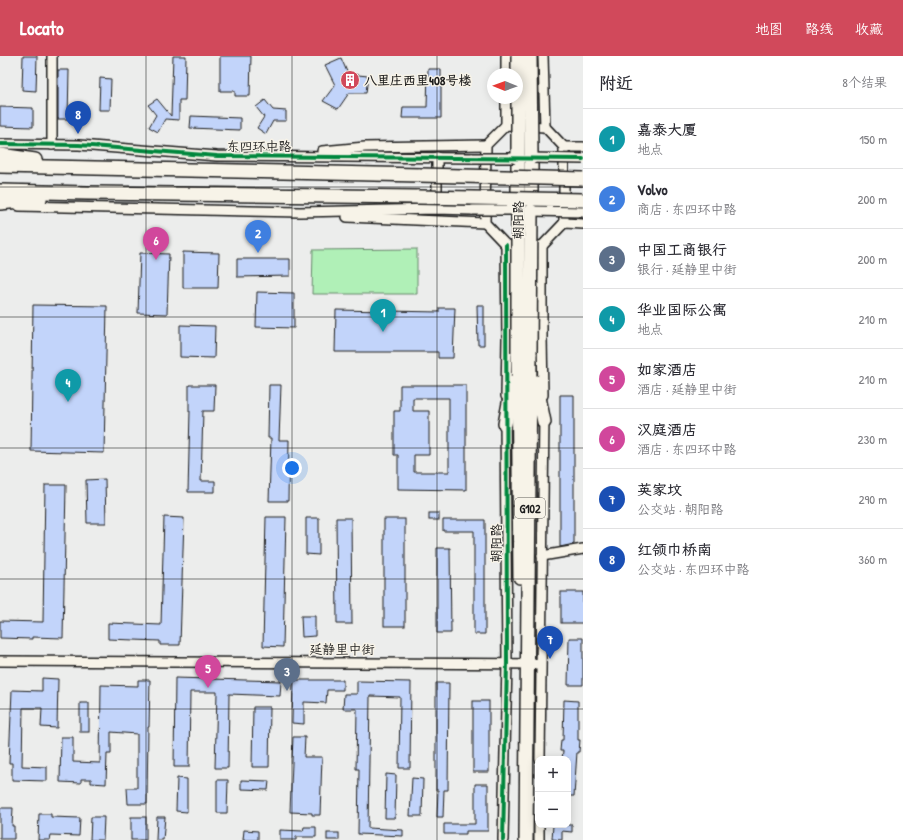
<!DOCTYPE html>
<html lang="zh">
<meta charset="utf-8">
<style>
:root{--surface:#fff;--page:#f2f2f3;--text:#2b2b33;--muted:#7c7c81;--line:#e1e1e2;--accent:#d1495b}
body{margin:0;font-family:"Patrick Hand","LXGW WenKai TC",sans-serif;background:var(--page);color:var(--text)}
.controls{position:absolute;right:12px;bottom:12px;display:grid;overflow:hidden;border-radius:8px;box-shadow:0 2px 10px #0003}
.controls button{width:36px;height:36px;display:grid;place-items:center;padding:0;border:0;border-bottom:1px solid var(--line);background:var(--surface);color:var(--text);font:20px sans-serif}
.compass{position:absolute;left:487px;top:12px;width:36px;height:36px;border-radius:50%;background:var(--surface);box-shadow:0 2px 10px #0003;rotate:271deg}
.you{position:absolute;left:292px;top:412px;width:14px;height:14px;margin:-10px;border:3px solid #fff;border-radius:50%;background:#1a73e8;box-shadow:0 0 0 6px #1a73e833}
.badge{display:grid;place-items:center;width:26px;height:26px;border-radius:50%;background:var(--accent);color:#fff;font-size:13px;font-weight:700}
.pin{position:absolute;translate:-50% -33px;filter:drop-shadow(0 1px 2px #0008)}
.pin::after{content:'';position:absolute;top:21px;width:14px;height:12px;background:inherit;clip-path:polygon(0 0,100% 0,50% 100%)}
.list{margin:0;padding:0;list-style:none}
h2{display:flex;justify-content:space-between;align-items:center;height:52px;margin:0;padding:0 16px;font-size:17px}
h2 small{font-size:13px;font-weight:400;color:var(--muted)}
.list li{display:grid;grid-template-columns:26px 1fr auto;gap:12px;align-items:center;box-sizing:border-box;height:60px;padding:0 16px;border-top:1px solid var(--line)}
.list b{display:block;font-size:15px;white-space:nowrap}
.list p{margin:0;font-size:13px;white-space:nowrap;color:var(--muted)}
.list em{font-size:13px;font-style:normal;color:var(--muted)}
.map{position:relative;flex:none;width:583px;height:784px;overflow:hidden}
header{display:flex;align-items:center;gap:24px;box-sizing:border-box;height:56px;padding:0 20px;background:var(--accent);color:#fff}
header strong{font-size:19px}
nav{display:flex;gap:22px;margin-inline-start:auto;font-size:14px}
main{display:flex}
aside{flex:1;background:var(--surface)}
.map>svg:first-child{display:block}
</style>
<header>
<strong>Locato</strong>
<nav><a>地图</a><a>路线</a><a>收藏</a></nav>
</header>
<main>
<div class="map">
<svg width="583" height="784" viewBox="0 0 583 784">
<rect width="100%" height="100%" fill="#ecedec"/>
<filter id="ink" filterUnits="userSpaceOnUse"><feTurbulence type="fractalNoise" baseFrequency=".025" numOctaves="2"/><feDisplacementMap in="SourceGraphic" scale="8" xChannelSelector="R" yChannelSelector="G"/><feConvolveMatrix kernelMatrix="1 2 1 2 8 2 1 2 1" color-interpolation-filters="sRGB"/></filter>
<g filter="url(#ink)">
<polygon fill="#b0f0b7" stroke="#66866a" points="417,193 417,238 312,238 313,194"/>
<g fill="#c2d4fa" stroke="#1c1c1c" fill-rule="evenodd">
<polygon points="23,0 37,0 36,35 22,34"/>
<polygon points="173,0 186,0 185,44 179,44 179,64 165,63 158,76 149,71 156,59 148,49 157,43 171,60"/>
<polygon points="220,0 251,0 250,40 235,40 235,35 220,35"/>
<polygon points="341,2 348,18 368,20 366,37 349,37 338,53 323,45 335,29 325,9"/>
<polygon points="428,13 441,13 441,62 402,62 403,51 427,51"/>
<polygon points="58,14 69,14 68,63 58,63"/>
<polygon points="100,22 111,23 110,54 99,54"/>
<polygon points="265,44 273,54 286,55 286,65 273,65 266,78 257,72 264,61 256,51"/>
<polygon points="0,51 33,52 33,71 0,70"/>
<polygon points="191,60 240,62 240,74 190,72"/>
<polygon points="183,196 219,197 218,232 183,232"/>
<polygon points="140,197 169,198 167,258 138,257"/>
<polygon points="237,203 290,203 290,220 237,221"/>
<polygon points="257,236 294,237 294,272 256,271"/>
<polygon points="33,249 107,250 104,397 31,395"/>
<polygon points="477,249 484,249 484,289 478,289"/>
<polygon points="439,252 455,252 453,302 438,302 438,296 335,296 336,254 439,256"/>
<polygon points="180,269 215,270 214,302 180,301"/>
<polygon points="189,329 215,329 214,355 203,355 201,425 215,425 215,436 188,436 190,355 189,355"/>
<polygon points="269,329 281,329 279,384 289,384 288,445 269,445 271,382 268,382"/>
<path d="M400,329H466V434L398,433V399H394V355H400ZM413,342H449V416H414V399H429V355H413Z"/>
<polygon points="560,339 574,339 574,488 560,491"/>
<polygon points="105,423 106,467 87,467 86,424"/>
<polygon points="45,429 66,429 63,582 32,581 32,583 0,582 0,565 43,566"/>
<rect x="429" y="457" width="10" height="7"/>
<polygon points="164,461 184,462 180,589 160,589 160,585 108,583 108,567 161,569"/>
<polygon points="266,461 286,461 283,591 263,590"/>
<polygon points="306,462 319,462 319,499 306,498"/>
<polygon points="336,462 351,462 352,568 337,568"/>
<rect x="384" y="463" width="21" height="107"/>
<polygon points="443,464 485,464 485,578 474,578 474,475 443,475"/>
<polygon points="437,492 450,492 451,577 437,577"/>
<rect x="561" y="536" width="22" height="31"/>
<polygon points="301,560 315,560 315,580 302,581"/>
<polygon points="569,582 583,582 583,629 568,629"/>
<polygon points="42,622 58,623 57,672 41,671 42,652 23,652 22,710 47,711 47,725 12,724 12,707 9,707 12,634 42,635"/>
<polygon points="175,622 281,625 280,640 229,638 228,712 215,712 217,636 190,636 189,711 174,711"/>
<polygon points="138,624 150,624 149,671 148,671 147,748 128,748 127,732 137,732 137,678 111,676 111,698 107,698 106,728 91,727 91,723 81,723 81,727 60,726 61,681 73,681 73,706 100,707 101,629 138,630"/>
<polygon points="293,624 343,624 343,634 327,634 326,647 304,646 304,668 292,667"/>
<polygon points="357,625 411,626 410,712 399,712 400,641 370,640 368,772 403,774 403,780 358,778 359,713 356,713 357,653 343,653 344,638 357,638"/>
<polygon points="436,627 449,627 448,734 444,734 443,761 437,761 438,734 436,734"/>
<polygon points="564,644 578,645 578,684 580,684 579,696 577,696 574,740 568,740 568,703 562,703 563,695 560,695 561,684 563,684"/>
<rect x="473" y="645" width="16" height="71"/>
<rect x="80" y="647" width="9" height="29"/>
<polygon points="253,651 270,651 269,711 252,711"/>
<polygon points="293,681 305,681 304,701 322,701 320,759 312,759 312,757 290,756"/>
<polygon points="386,718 396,719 395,762 385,762"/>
<polygon points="177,722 187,723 187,756 176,755"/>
<polygon points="412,722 423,723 422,760 410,760"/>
<polygon points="217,724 228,724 227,757 217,757"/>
<polygon points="241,724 269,725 268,734 241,733"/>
<polygon points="475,728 488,728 488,775 466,775 466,778 444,778 444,768 475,768"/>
<polygon points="0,752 13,752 12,770 14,770 14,783 0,783"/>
<polygon points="39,758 51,758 51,761 80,762 79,780 51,779 50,784 38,784"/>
<polygon points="91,761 104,761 103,784 90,784"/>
<rect x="131" y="761" width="15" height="23"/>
<polygon points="157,761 165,761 163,784 156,784"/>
<polygon points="553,769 572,769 572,776 562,775 562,784 552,783"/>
<polygon points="304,771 316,771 316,781 296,781 296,784 280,784 280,774 303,775"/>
<polygon points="244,774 258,775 258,784 243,784"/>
<rect x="327" y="777" width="12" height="7"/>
</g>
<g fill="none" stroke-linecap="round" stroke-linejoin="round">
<g stroke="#1c1c1c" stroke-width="12">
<g id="minor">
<polyline points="543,0 545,71"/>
<polyline points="506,18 506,0"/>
<polygon points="506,69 545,71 564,91 564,167 542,190 506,189 485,167 486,89"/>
<polyline points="506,69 506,42"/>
<polyline points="0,88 79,89 217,100 473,102"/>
<polyline points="52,89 52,0"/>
<polyline points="564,91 583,91"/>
<polyline points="322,95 365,91 486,89"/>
<polyline points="437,146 437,101"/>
<polyline points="19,150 300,156 436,153 473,154"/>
<polyline points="347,161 485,167"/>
<polyline points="564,167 583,168"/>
<polyline points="542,190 542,281 543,339"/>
<polyline points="506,340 507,282 506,189"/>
<polyline points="542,500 583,493"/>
<polyline points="0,605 540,608"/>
<polyline points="540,703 544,360"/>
<polyline points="503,784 507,607 505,363"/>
<polyline points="539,784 539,769"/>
</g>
</g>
<g stroke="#1c1c1c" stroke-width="16">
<g id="highway">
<polyline points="0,99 35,104"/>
<polyline points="518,102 518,154"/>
<polyline points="531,102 531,155"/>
<polyline points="0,110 420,119"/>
<polyline points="0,135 88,137 418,141"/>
<polyline points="0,147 40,143"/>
<polyline points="518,297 520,521"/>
<polyline points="536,326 544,366"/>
<polyline points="505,368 513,326"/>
<polyline points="526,784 530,297"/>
</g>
</g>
<use href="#minor" stroke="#f7f3e8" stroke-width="9"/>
<use href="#highway" stroke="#f7f3e8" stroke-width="13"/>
<g stroke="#1c1c1c" stroke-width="12" stroke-linecap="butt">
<g id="minor-bridge">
<polyline points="473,102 518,102"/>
<polyline points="531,102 583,103"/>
<polyline points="473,154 518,154"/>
<polyline points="531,155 583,156"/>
</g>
</g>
<g stroke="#1c1c1c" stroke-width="16" stroke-linecap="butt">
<g id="highway-bridge">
<polyline points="518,0 518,102"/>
<polyline points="530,0 531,102"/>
<polyline points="420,119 583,123"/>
<polyline points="418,141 583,144"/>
<polyline points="518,154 518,297"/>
<polyline points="530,297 531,155"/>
</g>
</g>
<use href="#minor-bridge" stroke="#f7f3e8" stroke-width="9"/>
<use href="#highway-bridge" stroke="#f7f3e8" stroke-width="13"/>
<g stroke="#f7f3e8" stroke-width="6">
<g id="cycleway">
<polyline points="0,88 79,89 217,100 583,103"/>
<polyline points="503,784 507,607 506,189"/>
</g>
</g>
<use href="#cycleway" stroke="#00873e" stroke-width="4"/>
</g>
</g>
<path fill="none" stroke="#1c1c1c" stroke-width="1" stroke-opacity="0.55" d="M146,0V784M292,0V784M437,0V784M0,131H583M0,261H583M0,392H583M0,523H583M0,653H583"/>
<defs>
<g id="building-disc" transform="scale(1)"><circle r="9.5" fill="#d1495b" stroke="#f7f3e8"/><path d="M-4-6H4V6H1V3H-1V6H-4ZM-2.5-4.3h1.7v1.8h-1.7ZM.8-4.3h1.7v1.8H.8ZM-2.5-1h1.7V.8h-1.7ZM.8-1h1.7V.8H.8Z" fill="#fff"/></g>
</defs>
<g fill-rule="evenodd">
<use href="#building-disc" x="350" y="24"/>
</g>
<g text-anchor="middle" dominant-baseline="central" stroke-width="3" stroke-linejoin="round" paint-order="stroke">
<rect fill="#f7f3e8" stroke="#5e5c59" stroke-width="1" x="515" y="442" width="30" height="20" rx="3"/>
<g font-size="12" font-weight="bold" fill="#1c1c1c">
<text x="530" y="452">G102</text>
</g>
<g font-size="13" font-weight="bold" fill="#1c1c1c" stroke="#f7f3e8" text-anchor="start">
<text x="364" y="24">八里庄西里408号楼</text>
</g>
<g font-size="13" fill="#1c1c1c" stroke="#f7f3e8">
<text x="259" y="90">东四环中路</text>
<text transform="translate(518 164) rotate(-90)">朝阳路</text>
<text transform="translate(496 487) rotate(-90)">朝阳路</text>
<text x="342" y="593">延静里中街</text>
</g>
</g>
</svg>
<div class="controls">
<button>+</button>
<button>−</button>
</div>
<svg class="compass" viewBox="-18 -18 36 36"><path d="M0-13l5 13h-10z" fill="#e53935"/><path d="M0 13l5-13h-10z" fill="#7c7c81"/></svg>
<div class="you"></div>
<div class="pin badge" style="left:383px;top:276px;background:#0f9aa8">1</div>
<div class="pin badge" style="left:258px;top:197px;background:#3f7fe0">2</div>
<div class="pin badge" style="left:287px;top:635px;background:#5c6f8a">3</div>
<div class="pin badge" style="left:68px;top:346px;background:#0f9aa8">4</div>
<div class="pin badge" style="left:208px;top:632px;background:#d1479c">5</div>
<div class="pin badge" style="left:156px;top:204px;background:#d1479c">6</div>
<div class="pin badge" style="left:550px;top:603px;background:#1a4fb4">7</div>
<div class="pin badge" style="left:78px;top:78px;background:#1a4fb4">8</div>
</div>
<aside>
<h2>附近<small>8个结果</small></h2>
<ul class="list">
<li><span class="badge" style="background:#0f9aa8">1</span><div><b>嘉泰大厦</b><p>地点</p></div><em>150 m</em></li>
<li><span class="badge" style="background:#3f7fe0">2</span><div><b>Volvo</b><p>商店 · 东四环中路</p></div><em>200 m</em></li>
<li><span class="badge" style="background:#5c6f8a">3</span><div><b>中国工商银行</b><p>银行 · 延静里中街</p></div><em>200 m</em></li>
<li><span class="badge" style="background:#0f9aa8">4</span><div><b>华业国际公寓</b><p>地点</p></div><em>210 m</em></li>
<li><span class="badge" style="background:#d1479c">5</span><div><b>如家酒店</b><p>酒店 · 延静里中街</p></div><em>210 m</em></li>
<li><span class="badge" style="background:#d1479c">6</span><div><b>汉庭酒店</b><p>酒店 · 东四环中路</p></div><em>230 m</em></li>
<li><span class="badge" style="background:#1a4fb4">7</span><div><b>英家坟</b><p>公交站 · 朝阳路</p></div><em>290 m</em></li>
<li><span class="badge" style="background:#1a4fb4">8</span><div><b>红领巾桥南</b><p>公交站 · 东四环中路</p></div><em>360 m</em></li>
</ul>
</aside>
</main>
